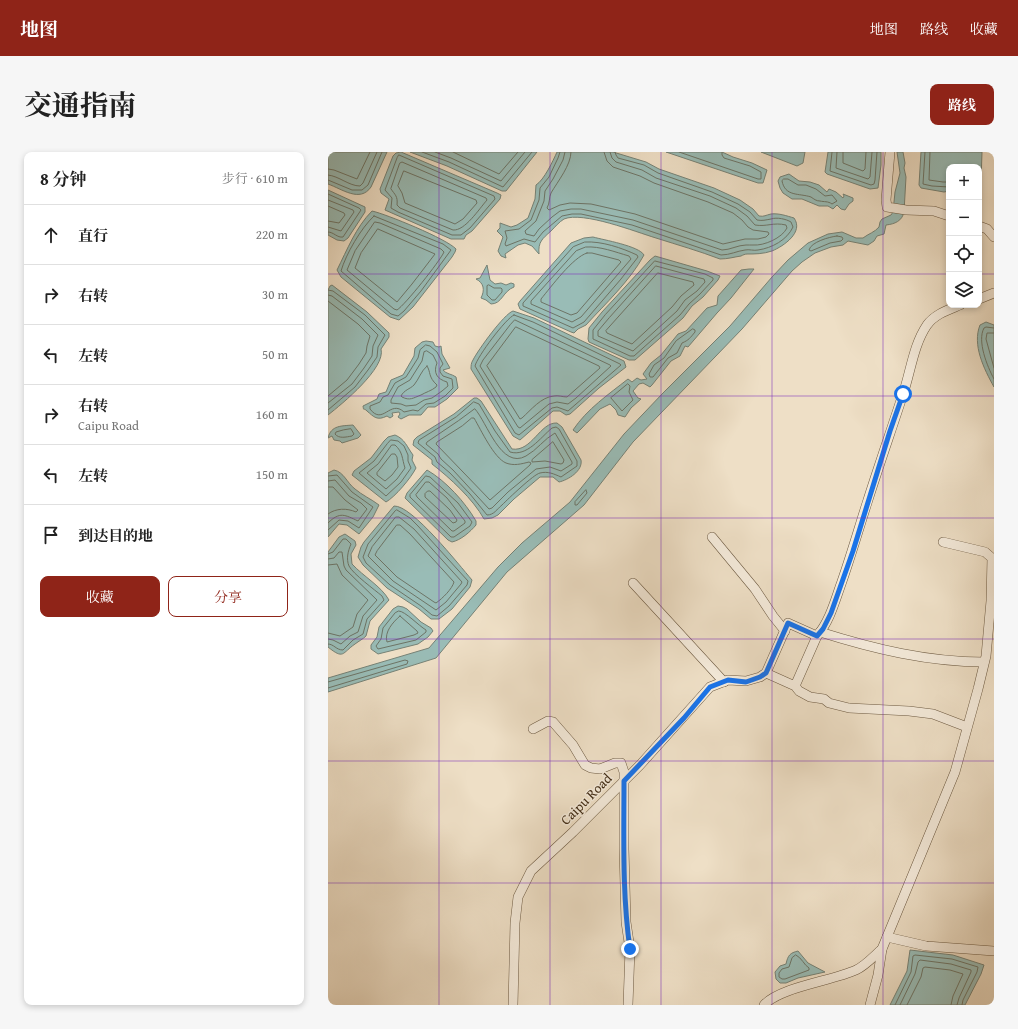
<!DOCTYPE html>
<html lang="zh">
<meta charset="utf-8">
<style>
:root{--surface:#fff;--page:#f6f6f6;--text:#222;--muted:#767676;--line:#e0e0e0;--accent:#8f2418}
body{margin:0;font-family:"Gentium Book Plus","Noto Serif SC",serif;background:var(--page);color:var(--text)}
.controls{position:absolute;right:12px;top:12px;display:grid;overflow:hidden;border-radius:8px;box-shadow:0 2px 6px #0003}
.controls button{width:36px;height:36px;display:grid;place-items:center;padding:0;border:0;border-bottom:1px solid var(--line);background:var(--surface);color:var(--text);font:20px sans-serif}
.stop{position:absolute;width:12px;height:12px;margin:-9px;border:3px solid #1a73e8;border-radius:50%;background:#fff}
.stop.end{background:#1a73e8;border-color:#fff;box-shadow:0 1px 4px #0008}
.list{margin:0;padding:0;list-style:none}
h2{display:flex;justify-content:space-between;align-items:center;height:52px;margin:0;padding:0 16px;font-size:17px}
h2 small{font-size:13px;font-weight:400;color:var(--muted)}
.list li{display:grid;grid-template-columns:26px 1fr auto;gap:12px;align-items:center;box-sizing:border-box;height:60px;padding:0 16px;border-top:1px solid var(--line)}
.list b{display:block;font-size:15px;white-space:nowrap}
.list p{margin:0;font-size:13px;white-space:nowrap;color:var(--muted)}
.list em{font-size:13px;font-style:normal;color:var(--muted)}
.actions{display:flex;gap:8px;padding:12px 16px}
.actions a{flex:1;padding:9px 0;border:1px solid var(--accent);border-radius:8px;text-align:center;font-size:14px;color:var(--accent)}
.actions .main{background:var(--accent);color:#fff}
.icon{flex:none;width:22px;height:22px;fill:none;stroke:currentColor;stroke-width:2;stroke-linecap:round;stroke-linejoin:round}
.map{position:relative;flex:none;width:666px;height:853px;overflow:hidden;border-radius:8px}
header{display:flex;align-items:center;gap:24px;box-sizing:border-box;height:56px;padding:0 20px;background:var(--accent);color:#fff}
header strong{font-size:19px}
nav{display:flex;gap:22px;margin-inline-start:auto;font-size:14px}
.intro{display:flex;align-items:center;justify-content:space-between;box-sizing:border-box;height:96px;padding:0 24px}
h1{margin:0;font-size:28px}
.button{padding:10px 18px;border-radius:8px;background:var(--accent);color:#fff;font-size:14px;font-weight:700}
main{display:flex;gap:24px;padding:0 24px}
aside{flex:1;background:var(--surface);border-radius:8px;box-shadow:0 2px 6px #0003}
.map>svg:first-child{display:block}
</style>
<header>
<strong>地图</strong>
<nav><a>地图</a><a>路线</a><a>收藏</a></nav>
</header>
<div class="intro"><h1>交通指南</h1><a class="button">路线</a></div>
<main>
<aside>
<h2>8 分钟<small>步行 · 610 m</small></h2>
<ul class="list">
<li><svg class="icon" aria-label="ahead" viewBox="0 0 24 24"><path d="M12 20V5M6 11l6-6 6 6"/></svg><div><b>直行</b></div><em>220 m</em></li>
<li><svg class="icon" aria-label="right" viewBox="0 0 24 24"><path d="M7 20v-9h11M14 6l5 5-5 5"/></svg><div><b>右转</b></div><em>30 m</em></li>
<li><svg class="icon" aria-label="left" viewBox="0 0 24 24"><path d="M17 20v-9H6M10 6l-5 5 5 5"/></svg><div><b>左转</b></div><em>50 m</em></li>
<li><svg class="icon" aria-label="right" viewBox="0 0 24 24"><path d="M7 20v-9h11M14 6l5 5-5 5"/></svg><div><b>右转</b><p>Caipu Road</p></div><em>160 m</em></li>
<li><svg class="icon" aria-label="left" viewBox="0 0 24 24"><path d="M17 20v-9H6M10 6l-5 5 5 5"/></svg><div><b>左转</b></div><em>150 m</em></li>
<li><svg class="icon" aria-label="arrive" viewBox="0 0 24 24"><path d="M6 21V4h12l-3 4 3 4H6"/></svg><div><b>到达目的地</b></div></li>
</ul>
<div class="actions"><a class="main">收藏</a><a>分享</a></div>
</aside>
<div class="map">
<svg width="666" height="853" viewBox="0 0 666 853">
<rect width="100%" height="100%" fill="#eedfc6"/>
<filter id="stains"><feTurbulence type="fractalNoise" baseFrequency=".005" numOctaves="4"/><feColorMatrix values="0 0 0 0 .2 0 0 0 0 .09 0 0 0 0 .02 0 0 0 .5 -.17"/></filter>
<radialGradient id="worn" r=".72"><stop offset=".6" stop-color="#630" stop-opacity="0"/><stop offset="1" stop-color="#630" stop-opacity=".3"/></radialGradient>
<g fill="#99bcb6" stroke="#768276">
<path d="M0,0H59L43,35C32,51 14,37 0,32Z"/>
<polygon points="73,0 169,41 173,43 172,47 144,79 138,83 136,87 123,87 57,58 61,47 53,41 52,37 65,4 68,1"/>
<polygon points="82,0 209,0 178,39 174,39 119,14"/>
<path d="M229,0H285L318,10L331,17L386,36L412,48L425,57L431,64C436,65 438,63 443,62C451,61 459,64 466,66C476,80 456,94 444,99C435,102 427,102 419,102C417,102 415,103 413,104C406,105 400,107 392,107C371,99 350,93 328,86C308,80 255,59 236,67C231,70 227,75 223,79C214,87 210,90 211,102L204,94L197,91L190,93L177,102L178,106L173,104L170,99L175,85L169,79L172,76V71L183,75L189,73L200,66L207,47L208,33C216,28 225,9 229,0Z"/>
<polygon points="338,0 394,0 405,5 424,11 439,18 435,31 430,31"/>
<polygon points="433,0 477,0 475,11 469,14"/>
<polygon points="500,0 553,0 553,13 550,36 542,37 499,22 497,20"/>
<path d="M569,0H575L577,11L576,16L578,25L576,60C574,69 567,72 558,73L556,82L549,84L546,89L540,93L520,89L515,93L503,95L487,101L474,110L464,119L414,177L305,290L256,353L179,420L108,506L0,540V526L101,496L170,415L194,391L242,350L296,282L335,241L402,174L444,125L460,108L480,91L500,82L514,80L528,86H535C540,82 547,80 551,75L552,70L554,67L563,63L565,60L567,40L572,21Z"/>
<polygon points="593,0 654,0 653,30 651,31 651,15 621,15 621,39 616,40 593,36 591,33"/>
<polygon points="461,22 471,29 482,30 491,33 499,40 501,37 508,40 515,46 516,44 515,42 525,46 525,49 521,52 517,58 513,57 509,53 505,57 500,54 491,54 474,47 464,47 455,41 452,36 450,29 452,25"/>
<polygon points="0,38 37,55 37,60 20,86 16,89 9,88 0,83"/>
<path d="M44,59C58,62 119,87 128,97L127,100L124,105L85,155L71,168L62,165L13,125L9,118C19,98 28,75 44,59Z"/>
<path d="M265,85C276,88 311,94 316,103C302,129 277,152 258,173L250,177L246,181L243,180L192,157L190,152L192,149L243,91L256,86Z"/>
<polygon points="327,104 379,119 392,124 390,128 375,145 364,154 355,166 307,208 301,208 261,190 260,187 261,176 274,160 322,108"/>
<path d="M159,113L162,128L167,132L173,131L178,133L183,131L186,132V135C175,139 174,152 163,152L158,148L153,146C157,138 156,131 148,127L152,126Z"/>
<path d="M421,117H426L403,146L389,161L360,195L357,194L352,204L343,209L324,233L322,235L315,231L311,232L305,239L310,246L313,247L303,256L297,265L290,263L288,258L282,252L272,257L251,279L249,281L245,278C259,257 281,242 300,227L304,230L309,226L313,228L319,227L315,222L323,211L333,203L350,182L358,179L379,156L389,153L390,144L413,118Z"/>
<path d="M4,133L39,160L61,181V185L53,197C58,216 14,252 0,263V138L2,134Z"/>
<path d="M185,159L206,166L296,209L298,215L271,236L242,262L238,263L232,259H225L192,288L185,284L143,217C143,214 143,211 145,208C150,198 176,162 185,159Z"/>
<path d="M658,170L666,173V235C656,217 644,193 652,173Z"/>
<path d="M98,189L105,190L107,194L111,195L113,194L114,202L122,216L115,218C118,222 124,222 128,225L130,236L119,247L107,255H100L93,263H81L73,267L70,265L72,262L71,260L64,261L65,264L62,266L59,264C49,269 46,265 39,259C35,255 36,260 35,254L49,247L51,242L58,240L63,228L75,223L86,204L87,196L94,190Z"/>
<path d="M146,246H149L153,249L184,297C204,300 212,270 229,271L234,275L253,308C255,319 240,328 231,330L225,325H212L186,347L170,363L164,366L156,367C145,347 122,326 104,312V308L85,293L86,288L89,285L126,262Z"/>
<path d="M25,273L33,283L30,286L14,291L12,289L6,288L4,284L0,286C3,273 14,274 25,273Z"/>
<path d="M67,283C77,287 79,295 85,303L84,308L88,316C83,326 67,345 58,350L24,323L26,319L43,306L56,289L60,285Z"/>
<path d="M6,318C16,320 19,331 27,337C34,343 43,347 51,353L45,365L31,382L19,373L11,372L0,385V321Z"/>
<path d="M99,318C118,329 137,350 148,369V373C142,380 133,388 124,390L120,388L77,346L79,341Z"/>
<path d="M66,354C84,353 131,413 144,428L142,435L124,457L111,467H103L91,457L59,436L35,413L30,405L33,395L36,390Z"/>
<path d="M17,382L27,389L28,393L23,402L24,412C36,425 53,434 61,448L42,469L38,484C35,487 31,489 27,492C14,501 16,508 0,495V400L11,385Z"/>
<polygon points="70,454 75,455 79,457 93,470 103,476 105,479 100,485 90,492 50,502 43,497 43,493 49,485 51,475 65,457"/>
<polygon points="582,798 625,803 656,813 653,822 637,853 562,853 579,819"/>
<path d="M470,799L480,811L497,820L470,826L458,831H452L448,827L447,820L452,814L458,812C460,803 462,801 470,799Z"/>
</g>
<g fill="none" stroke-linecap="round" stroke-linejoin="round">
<g stroke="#6d7466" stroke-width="1">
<polyline points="94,0 121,10 175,35 204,0"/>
<polyline points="107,0 123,6 173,29 197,0"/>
<polyline points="125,0 171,22 190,0"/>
<path d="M232,0L230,6L221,25L212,36L211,48L203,68L191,77L177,79L179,86L177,92L178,94L196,87L207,90L215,80L234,64L244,62H253L304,73L393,103C402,103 409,99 417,98C421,97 426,99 430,98C444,96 459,88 465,75L463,70C458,67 449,65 443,67C437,68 435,69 429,68L422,60L410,52L384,40L330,21L316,13L290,6L288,3L287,0"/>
<path d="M237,0L235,8L225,27L217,39L216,49L208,69L197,79L198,82L206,84L211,77L224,65L232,59L243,57H253L305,68L394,98C402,98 410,93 418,93C421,93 422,93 425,93C436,94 454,86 459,76L458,73C445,70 439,75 427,73L419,64L408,56L382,44L328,26L314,18L288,10L284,6L282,0"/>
<path d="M243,0C243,13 230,29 223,41C221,45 222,51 219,56L221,58L232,53L242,51L263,52L307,62L395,92L417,87H430L438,85L441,82L440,80L425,78L420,75L414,68L405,61L380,50L326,31L312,24L285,15L279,9L276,0"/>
<polyline points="351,0 430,27 433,27 433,20 422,14 396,6 394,3 394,0"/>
<polyline points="504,0 502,19 543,33 546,32 547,28 549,0"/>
<polyline points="509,0 508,16 540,27 542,25 544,0"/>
<polyline points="515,0 515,11 535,19 537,17 538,0"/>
<polyline points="597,0 595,32 604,34 621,35"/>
<polyline points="602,0 601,28 615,30 621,30"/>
<polygon points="71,3 166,44 167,47 142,76 133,83 124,83 70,60 63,56 64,46 57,38 69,6"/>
<path d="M72,11L74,10L158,46L159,48C151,57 137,79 125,78L72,56L69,53C70,44 67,43 63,37Z"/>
<polyline points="0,17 6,18 29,27 42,0"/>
<polygon points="76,19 148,48 149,51 135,67 127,72 77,51 74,41 70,34"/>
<path d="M0,23C11,24 21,34 32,34L35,31L49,0"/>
<path d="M456,27H460L470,33H478L488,37L497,44L504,43L509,49L504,52C500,49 496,50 492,49C488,49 486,47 483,45C471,41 457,45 454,29Z"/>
<polyline points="0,28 24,38 34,38 40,33 54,0"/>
<path d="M0,42L31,56L33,58L15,85C9,86 6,80 0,80"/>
<polyline points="0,48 25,58 26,60 13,79 0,75"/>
<polyline points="0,54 16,61 17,63 11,71 0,69"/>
<path d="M46,64L115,92L123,98L93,139L76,159L70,164L63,162L13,119C18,102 33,76 46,64Z"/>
<path d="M47,70L52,71L113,97L116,100C112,109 77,153 69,158L66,157L19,118L27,99Z"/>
<polygon points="50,77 107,102 84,132 69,150 27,116 33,101"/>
<path d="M509,84L514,85L515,87L513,89L502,91L483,99L481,98C483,90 501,85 509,84Z"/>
<path d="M257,90C274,89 294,96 309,103L310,105L293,127L256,170L245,176L195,154V151L245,95Z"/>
<path d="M258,95C272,94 287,100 301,104L303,107L253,165L244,170L203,152V149L248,99Z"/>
<path d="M259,101H264L291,108L293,110L249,161L243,163L213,150V147C223,135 245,105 259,101Z"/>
<polygon points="327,109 377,122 385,126 385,128 372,142 361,152 352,163 306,204 302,204 265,187 265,178 277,163"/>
<polygon points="328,114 376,127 377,130 369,139 357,148 349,159 305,199 270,184 270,179 281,166"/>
<polygon points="330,121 365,130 366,133 353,144 344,155 304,192 279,181 278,179"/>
<polygon points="161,133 166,136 173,136 174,137 174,140 167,148 164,148 159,143 159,134"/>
<polyline points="0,138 5,139 37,163 57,183 50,195 49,205 40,218 27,235 0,258"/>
<polyline points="0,143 4,144 34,167 50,183 45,194 44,204 36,216 24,232 0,251"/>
<polyline points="0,149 30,172 42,184 39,194 38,201 31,212 19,228 0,244"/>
<path d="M186,163L205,170L292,212L293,213L240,259L229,255L224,256L191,283L187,281L147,214C149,205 178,166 186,163Z"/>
<polygon points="187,168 282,213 283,214 248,246 240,252 229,250 221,252 192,276 190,275 152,214 155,208 182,173"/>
<path d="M188,175L271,214L272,216L239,245C235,245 230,243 226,244C213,245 203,258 194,266L192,267L159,214Z"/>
<path d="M666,176L658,175L656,176C649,189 659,214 666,227"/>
<path d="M365,177L367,178V180C362,186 361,188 354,191L349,201L340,206L325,225H322L321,222L326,213L336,206L348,189Z"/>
<polyline points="666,181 659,181 658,187 666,216"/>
<path d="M98,193L102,194L109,200L115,212L112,216V220L115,224L124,227L125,236L117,244L106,251L98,252L90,259L85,258L76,260C62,247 55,274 42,257V254L52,250L55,245L60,243L67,231L78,225L90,206L92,198Z"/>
<path d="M99,199L105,203L109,211C105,221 109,227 119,230L120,234L114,239L104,246L96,248L88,253L78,254L73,252L63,251V248L70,235L82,228L94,209L96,200Z"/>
<path d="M99,214C103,220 100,225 109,233L108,235C103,239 98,240 93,243C85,246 82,249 74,245L73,244C76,238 82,237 86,233C91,227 93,219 99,214Z"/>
<polygon points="300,232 302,234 301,240 305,248 294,259 283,246"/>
<path d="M146,250L151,252L167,279L182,300C199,305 212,286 224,276L228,275L231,277L249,309V314L233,325C226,322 220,319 212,321C206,322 180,347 174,353C169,357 166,363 159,363L142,342L122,321L109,310L107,305L90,291L91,288L128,265Z"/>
<path d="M147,257C159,270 173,318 198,304C209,298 216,287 227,281L244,310V312L233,319L222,315L208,317L180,340L164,356L161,357L125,318L113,307L110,302L98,292L99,290L130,269Z"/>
<path d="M144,266H146C153,278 166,306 178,311C186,314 193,312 201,310L203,311L202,313L162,348L108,292L109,290L134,274Z"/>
<path d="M23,277L26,282L24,284C18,285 11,287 7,282L8,280L15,278Z"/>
<polygon points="63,288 70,289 76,294 80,303 80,309 83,316 73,330 58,344 31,321 46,309 59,292"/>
<polygon points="225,290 236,308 235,311 233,312 217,309 204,310 204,308"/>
<path d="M64,293H67C75,300 74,307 77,316L69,327L58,337L39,321L50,312Z"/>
<polygon points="64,302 67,302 69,305 70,315 64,323 57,329 49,323 49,321"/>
<polyline points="0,324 9,323 24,340 45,355 31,376 20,369 11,368 0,378"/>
<polygon points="98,324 102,325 130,351 144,370 142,374 126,385 123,385 82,345 82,343"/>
<path d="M0,329L7,328L21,344L33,351L39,357L30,369C17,363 12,359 0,371"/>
<polygon points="98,330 101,330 119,346 137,369 137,371 126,379 124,379 89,345 88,343"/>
<path d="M0,335H5L17,348L30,358L28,360C19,356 8,356 0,362"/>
<polygon points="258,338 259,341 249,353 247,353 247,350"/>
<polygon points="100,339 102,339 122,358 129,368 128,370 125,371 97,345 97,342"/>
<polygon points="69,358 82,366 90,374 140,429 139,433 121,454 109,464 104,463 93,454 62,433 38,411 35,405 40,392 67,359"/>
<polygon points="68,365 71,365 86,377 134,430 133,432 118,450 108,458 65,429 40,404 44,395"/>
<path d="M69,373H72L82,382L126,430C124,437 115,446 108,451L106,450L69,425L47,403L49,399Z"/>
<path d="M0,402L5,400L15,387H18L23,392C20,399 18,407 21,414C25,422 47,438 54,444L56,448L39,467L35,482L25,488L15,498C8,498 6,492 0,492"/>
<polyline points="0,407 6,406 11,400 14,400 16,414 18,418 49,448 35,464 30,480 22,484 13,492 5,488 0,487"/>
<polyline points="0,413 9,412 14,423 40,448 29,462 25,475 12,484 0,481"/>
<path d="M71,459C77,459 91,474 98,478V480L88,488L50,497L48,494L53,487L55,476L67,461Z"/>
<path d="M72,464L89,479L90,481L86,483L59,490C56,480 65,470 72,464Z"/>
<polyline points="0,530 77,508 80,509 79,512 0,536"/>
<path d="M468,803C474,806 476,813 481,816V818L457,827H454L451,825V821L454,817L461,815L464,806Z"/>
<polyline points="567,853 583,820 585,804 587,803 624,807 650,815 649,820 635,848 634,853"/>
<polyline points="572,853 587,822 590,810 592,808 623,812 643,818 643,820 631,846 629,853"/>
<polyline points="579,853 593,825 595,816 597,815 622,818 635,822 625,844 623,853"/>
</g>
<g stroke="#6c5941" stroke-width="10">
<g id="minor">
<polyline points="562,0 558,48 559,55 578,58 606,59 621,64"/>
<polyline points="651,74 659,77 666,85"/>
<polyline points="651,147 666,141"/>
<polyline points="384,385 427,437 445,464 457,479"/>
<polyline points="305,431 396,530"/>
<path d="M492,480C546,497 600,510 656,510"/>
<path d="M489,484C501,470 506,452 512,435C522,407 530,379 539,351C551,313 564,276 576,239C583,217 586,192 599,173C607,162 620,158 632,153"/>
<polyline points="467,534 489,484 460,471 438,521 467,534 471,539 482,545 496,547 501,551 521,556 581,559 605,562 639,575"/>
<polyline points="205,577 220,569 225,570 245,593 257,613 263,616 272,617 287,611 293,611 296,620 296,697 298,770 302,797 300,853"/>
<polyline points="559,785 598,794 666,799"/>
<polyline points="185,853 187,771 190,745 203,719 245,680 312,613 382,535 400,528 418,529 432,525 438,521"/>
<path d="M436,853C452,835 504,829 528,818C537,814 546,804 554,797"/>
<polyline points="542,853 550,823 554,797 627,620 650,537 658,504 663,449 664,406 657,400 615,390"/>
</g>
</g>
<use href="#minor" stroke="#f4eada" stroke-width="9"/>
</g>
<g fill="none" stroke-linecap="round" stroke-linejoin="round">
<path stroke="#1a73e8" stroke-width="5" d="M302,797C294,742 296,685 296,629L356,566L382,535L400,528L418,530L432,525L438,521L460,471L489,484L495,477L503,461L525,399L562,279L575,242"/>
</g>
<path fill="none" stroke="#7b2cbf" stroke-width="1" stroke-opacity="0.55" d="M111,0V853M222,0V853M333,0V853M444,0V853M555,0V853M0,122H621M651,122H666M0,244H666M0,366H666M0,487H666M0,609H666M0,731H666"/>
<g text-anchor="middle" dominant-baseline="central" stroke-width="3" stroke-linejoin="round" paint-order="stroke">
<g font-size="14" fill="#412c15" stroke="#f4eada">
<text transform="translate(258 647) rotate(-45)">Caipu Road</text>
</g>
</g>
<rect width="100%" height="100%" filter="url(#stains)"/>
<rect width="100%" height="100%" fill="url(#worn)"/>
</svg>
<div class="controls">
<button>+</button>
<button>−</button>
<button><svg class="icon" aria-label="locate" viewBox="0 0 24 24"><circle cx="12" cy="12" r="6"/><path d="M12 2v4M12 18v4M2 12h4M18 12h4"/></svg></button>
<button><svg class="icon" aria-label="layers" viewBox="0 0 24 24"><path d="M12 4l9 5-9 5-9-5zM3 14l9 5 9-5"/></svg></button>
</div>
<div class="stop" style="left:575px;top:242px"></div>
<div class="stop end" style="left:302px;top:797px"></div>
</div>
</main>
